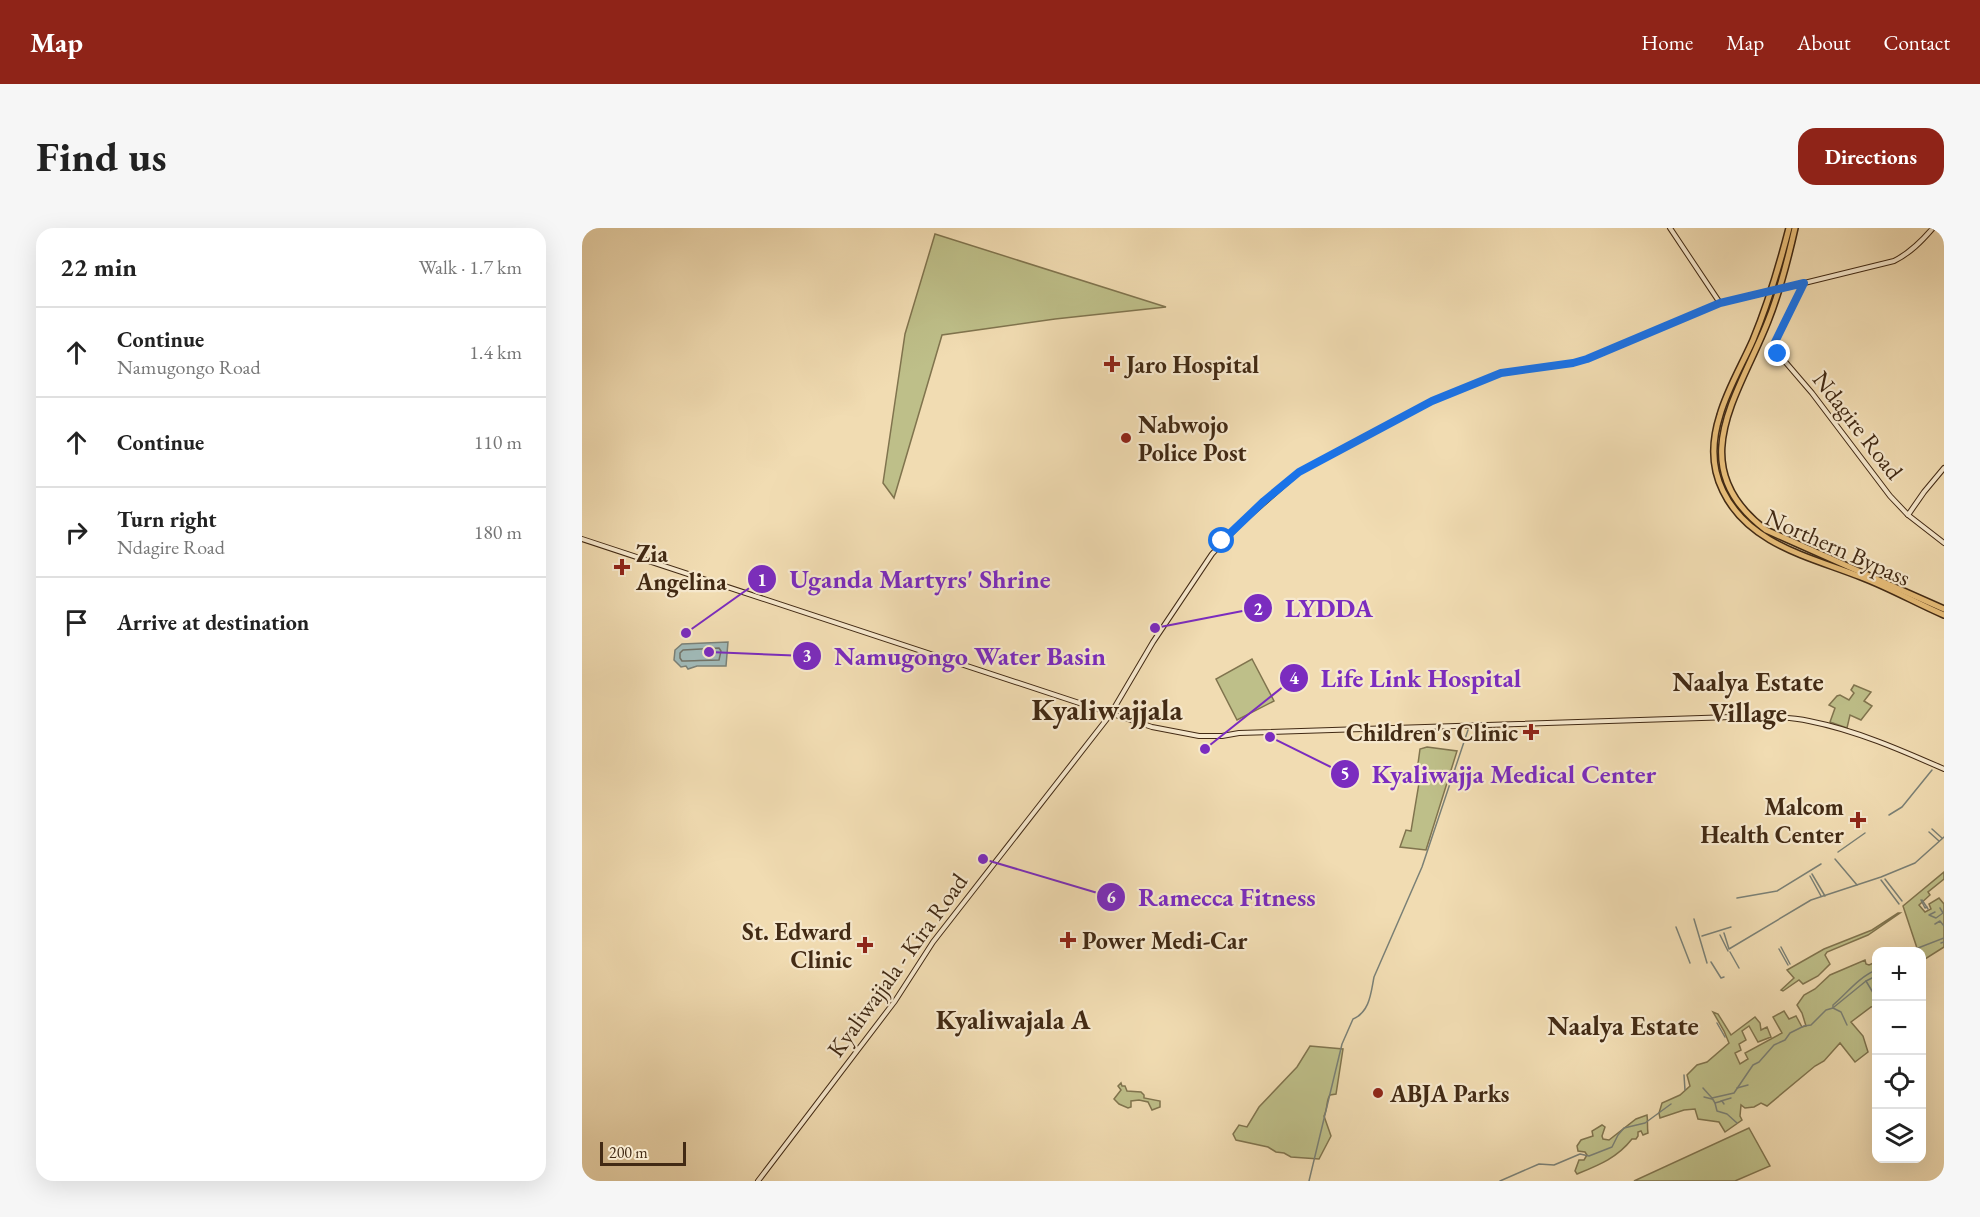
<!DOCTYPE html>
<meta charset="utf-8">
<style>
:root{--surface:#fff;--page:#f6f6f6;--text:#222;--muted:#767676;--line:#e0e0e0;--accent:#8f2418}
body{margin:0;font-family:"EB Garamond",serif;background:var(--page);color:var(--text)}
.controls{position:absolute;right:18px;bottom:18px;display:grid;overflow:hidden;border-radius:12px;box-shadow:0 6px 24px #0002}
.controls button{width:54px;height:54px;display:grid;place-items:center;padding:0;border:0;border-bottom:2px solid var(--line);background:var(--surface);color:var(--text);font:30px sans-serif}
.scale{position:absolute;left:18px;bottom:15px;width:86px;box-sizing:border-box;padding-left:6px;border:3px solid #422a14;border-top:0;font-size:16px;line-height:21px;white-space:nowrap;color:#422a14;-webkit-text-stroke:4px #f6e8cd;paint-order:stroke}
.stop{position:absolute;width:18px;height:18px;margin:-14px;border:4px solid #1a73e8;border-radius:50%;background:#fff}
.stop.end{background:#1a73e8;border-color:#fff;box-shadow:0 2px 6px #0008}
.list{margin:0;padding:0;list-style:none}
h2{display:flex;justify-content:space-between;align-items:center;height:78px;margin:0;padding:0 24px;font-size:26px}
h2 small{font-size:20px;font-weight:400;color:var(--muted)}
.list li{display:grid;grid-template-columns:39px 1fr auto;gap:18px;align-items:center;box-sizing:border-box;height:90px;padding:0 24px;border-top:2px solid var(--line)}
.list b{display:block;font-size:22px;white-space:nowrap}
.list p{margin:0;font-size:20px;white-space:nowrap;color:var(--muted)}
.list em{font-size:20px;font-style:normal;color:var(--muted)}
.icon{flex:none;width:33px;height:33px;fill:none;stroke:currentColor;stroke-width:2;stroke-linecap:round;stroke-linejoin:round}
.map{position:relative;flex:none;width:1362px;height:953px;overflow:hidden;border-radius:18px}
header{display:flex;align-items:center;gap:36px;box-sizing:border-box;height:84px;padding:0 30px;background:var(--accent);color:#fff}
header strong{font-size:28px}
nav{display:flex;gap:33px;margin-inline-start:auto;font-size:21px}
.intro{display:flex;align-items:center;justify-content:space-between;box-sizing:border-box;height:144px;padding:0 36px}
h1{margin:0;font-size:42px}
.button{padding:15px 27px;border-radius:18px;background:var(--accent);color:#fff;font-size:21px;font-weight:700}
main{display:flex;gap:36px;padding:0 36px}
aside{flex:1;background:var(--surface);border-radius:18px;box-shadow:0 6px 24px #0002}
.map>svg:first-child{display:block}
</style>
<header>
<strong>Map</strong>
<nav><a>Home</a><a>Map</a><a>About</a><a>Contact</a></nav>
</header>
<div class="intro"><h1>Find us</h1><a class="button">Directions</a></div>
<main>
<aside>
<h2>22 min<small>Walk · 1.7 km</small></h2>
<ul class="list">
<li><svg class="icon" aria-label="ahead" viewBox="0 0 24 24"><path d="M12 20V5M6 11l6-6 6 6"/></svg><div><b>Continue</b><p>Namugongo Road</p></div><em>1.4 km</em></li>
<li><svg class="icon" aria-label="ahead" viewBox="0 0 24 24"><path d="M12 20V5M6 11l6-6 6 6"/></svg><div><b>Continue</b></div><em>110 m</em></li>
<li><svg class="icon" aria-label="right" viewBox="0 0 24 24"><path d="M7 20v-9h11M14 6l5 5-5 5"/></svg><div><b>Turn right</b><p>Ndagire Road</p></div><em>180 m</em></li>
<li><svg class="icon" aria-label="arrive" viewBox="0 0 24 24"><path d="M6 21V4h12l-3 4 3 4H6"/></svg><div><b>Arrive at destination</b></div></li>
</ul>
</aside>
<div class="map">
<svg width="1362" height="953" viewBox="0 0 1362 953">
<rect width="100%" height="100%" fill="#f1dcb2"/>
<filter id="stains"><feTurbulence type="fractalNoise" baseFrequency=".00333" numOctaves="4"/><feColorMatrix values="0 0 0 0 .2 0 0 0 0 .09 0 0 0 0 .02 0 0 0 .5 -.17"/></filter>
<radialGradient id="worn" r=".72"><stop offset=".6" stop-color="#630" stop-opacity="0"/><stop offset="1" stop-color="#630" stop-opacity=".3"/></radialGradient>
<g fill="#bebf89" stroke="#80744e" stroke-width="1.5">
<polygon points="353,6 584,79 473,91 360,107 312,270 301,255 323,106"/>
<polygon points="670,431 692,473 655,492 634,451"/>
<polygon points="1272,457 1289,464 1282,473 1290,478 1279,492 1268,487 1265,500 1248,494 1253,480 1247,477 1255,468 1258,467 1267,472 1272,465 1269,462"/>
<polygon points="845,519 875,523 844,622 818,619 824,602 829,603 839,543 835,543 838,521"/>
<polygon points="1362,644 1362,651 1346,664 1348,667 1337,677 1343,684 1349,681 1347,676 1357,670 1362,676 1362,719 1340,733 1340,724 1336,723 1321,678"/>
<polygon points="1316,685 1318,685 1286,707 1245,724 1243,727 1248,736 1236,748 1221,756 1217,752 1201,763 1199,762 1212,750 1205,742 1242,721 1290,702"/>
<polygon points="1283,732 1284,736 1287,737 1294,734 1294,778 1289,779 1269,794 1281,808 1286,824 1273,834 1258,815 1242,833 1233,838 1185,878 1179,875 1172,879 1163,880 1159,877 1158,888 1160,892 1143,904 1137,894 1116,891 1113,881 1102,882 1078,890 1077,885 1080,875 1098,867 1108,858 1105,847 1115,837 1125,834 1147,815 1142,803 1131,784 1136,786 1149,807 1173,789 1178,795 1179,802 1185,799 1189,809 1176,814 1167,798 1160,803 1164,812 1157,816 1159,822 1153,825 1158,836 1166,831 1163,825 1200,805 1191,789 1202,783 1207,791 1214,788 1220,799 1224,798 1220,785 1215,777 1222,767 1233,761 1248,747"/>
<path d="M728,818L761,821L754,866L748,867C744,872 746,880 742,888L749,908L737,931L709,929L702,925L694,924L686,919L654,912L651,906L657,897L665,899L677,879L715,839Z"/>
<polygon points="539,855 540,858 543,858 545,863 559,864 562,867 562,870 578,873 578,879 570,882 566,874 557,872 549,873 549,879 546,880 537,876 532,871 539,862 536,858"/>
<path d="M1065,887C1066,894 1065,899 1066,905L1061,907L1059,903L1056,904V908L1054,911H1050C1035,930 1017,937 995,946L993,943L997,932H1002L1005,927L1003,924L996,923L995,918L999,912L1011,908L1010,903L1020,897L1023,899L1020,908L1021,911L1027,912L1054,891Z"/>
<polygon points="1167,900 1188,938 1153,953 1052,953"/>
</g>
<polygon fill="#a0b9b7" stroke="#7a8076" stroke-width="1.5" points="146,414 144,438 115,438 106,441 104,438 99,439 92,432 93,422 100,416"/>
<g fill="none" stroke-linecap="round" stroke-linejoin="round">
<path stroke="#717266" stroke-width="1.5" d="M137,420L139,423L137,432C124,432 112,433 100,433L98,430V425L101,422Z"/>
<g stroke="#7a8076" stroke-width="1.5">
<polyline points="1307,587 1320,579 1350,542"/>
<polyline points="1350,601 1360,610"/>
<polyline points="1347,604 1357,613"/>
<polyline points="1256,624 1283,605"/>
<polyline points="1253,631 1275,657"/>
<polyline points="1230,646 1243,668"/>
<polyline points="1228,648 1239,668"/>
<polyline points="1303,651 1320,673"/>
<polyline points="1299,652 1317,676"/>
<polyline points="1155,670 1195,663 1239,636"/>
<polyline points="1339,672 1343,680 1345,679"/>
<polyline points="1340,672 1346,681"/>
<polyline points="1353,684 1347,687 1354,690 1361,685 1358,680"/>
<polyline points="1112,691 1125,735"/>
<polyline points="1353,696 1358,693 1362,698"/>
<polyline points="1094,699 1108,735"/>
<polyline points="1142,705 1147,721 1229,672 1299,649 1333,635 1362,609"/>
<polyline points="1138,707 1146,723"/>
<polyline points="1120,708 1149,699"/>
<polyline points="1359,715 1362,714"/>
<polyline points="1199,719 1208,736"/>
<polyline points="1336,720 1362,710"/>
<polyline points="1197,721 1206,737"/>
<polyline points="1327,723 1332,721"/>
<polyline points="1148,724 1157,740"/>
<polyline points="1317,724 1322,721 1325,724"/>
<polyline points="1129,734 1139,750 1142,749"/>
<polyline points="1284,753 1293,768"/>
<polyline points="1252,779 1284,753 1294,748"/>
<polyline points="1251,780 1259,784 1265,797"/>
<polyline points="1135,795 1143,809"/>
<polyline points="1102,847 1103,862"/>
<path d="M1121,860L1130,870L1152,865L1171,837L1177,834L1192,817L1203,812L1208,805L1222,798L1229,797L1244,782L1251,780V777C1265,765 1277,749 1294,742"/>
<polyline points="1155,860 1166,857"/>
<polyline points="1122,869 1130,871"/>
<polyline points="1130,870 1133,875 1140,873 1142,876"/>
<polyline points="1139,873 1149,870"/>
<polyline points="1133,875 1135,883 1145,886 1155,895"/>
<path d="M727,953L760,816L771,791C788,784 789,764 792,749L840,639L886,502"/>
<polyline points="918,953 957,936 972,937 998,926 1007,928 1030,919 1036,907 1042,900 1063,895 1089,876"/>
</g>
<g stroke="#422a14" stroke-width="6">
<g id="secondary">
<polyline points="1088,0 1138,75"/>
<polyline points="1222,55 1193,114 1194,123 1230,165 1308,268 1326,287 1362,315"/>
<path d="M1206,59L1312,33C1328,25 1339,14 1351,0"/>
<polyline points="1326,287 1342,264 1362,240"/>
<path d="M0,311L570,499L617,508H640L657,505L1181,488C1196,489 1212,490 1227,493C1273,502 1319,522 1362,541"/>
<polyline points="176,953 313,773 351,714 528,487 571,414 630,326 659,295 717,244 850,173 919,145 991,135 1005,131 1138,75 1177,66"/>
</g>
</g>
<g stroke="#422a14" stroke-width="8">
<g id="highway">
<path d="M1207,0C1197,39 1186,76 1171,112C1160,137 1145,162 1138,187C1130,212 1129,239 1141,263C1167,317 1229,329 1279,349C1308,360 1334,375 1362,387"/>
<path d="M1213,0C1206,31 1198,63 1186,93C1157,167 1099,238 1184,302L1362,381"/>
</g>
</g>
<use href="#secondary" stroke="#f6e8cd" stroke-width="4"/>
<use href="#highway" stroke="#e8be79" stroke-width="5"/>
<g stroke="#422a14" stroke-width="6" stroke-linecap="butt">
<polyline id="secondary-bridge" points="1177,66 1206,59"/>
</g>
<use href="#secondary-bridge" stroke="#f6e8cd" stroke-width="4"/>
</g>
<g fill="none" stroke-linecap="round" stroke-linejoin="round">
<polyline stroke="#1a73e8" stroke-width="8" points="640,313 682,273 717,244 850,173 919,145 991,135 1005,131 1138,75 1222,55 1193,114 1192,120 1196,126"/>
</g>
<g fill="#8f2418" stroke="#f6e8cd" stroke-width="2">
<path d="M527 127h6v6h6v6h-6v6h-6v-6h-6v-6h6z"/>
<circle cx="544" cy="210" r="6"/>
<path d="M37 330h6v6h6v6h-6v6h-6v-6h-6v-6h6z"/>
<path d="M946 495h6v6h6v6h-6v6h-6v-6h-6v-6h6z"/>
<path d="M1273 583h6v6h6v6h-6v6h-6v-6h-6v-6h6z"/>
<path d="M483 703h6v6h6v6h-6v6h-6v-6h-6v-6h6z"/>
<path d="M280 708h6v6h6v6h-6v6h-6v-6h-6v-6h6z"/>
<circle cx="796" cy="865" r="6"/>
</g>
<g text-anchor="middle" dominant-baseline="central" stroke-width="4.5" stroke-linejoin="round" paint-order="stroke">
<g font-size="24" font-weight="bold" fill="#422a14" stroke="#f6e8cd" text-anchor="start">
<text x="544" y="136">Jaro Hospital</text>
<text x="556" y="196">Nabwojo<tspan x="556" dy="28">Police Post</tspan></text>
<text x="54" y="325">Zia<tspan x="54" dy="28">Angelina</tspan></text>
<text x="936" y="504" text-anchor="end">Children's Clinic</text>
<text x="1262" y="578" text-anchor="end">Malcom<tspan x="1262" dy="28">Health Center</tspan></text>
<text x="270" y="703" text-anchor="end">St. Edward<tspan x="270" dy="28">Clinic</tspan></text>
<text x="500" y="712">Power Medi-Car</text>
<text x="808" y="865">ABJA Parks</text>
</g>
<g font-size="24" fill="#422a14" stroke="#f6e8cd">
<text transform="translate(1276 197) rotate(52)">Ndagire Road</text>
<text transform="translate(1256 319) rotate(24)">Northern Bypass</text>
<text transform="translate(315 737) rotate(-54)">Kyaliwajjala - Kira Road</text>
</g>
<g font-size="27" font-weight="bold" fill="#422a14" stroke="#f6e8cd">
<text x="1166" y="453">Naalya Estate<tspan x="1166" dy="31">Village</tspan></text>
<text x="431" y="791">Kyaliwajala A</text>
<text x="1041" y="797">Naalya Estate</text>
</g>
<g font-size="30" font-weight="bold" fill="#422a14" stroke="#f6e8cd">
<text x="525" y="481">Kyaliwajjala</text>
</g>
</g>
<path fill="none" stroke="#7b2cbf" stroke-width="2" d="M104 405L180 351M573 400L676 380M127 424L225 428M623 521L712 450M688 509L763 546M401 631L529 669"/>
<g fill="#7b2cbf" stroke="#f6e8cd" stroke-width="2">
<circle cx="104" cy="405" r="6"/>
<circle cx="573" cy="400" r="6"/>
<circle cx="127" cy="424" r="6"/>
<circle cx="623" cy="521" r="6"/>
<circle cx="688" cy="509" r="6"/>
<circle cx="401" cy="631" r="6"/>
<circle cx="180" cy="351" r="15"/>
<circle cx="676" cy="380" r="15"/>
<circle cx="225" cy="428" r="15"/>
<circle cx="712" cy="450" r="15"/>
<circle cx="763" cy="546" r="15"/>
<circle cx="529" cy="669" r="15"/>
</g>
<g font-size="18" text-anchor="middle" font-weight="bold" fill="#fff">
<text x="180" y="358">1</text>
<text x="676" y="387">2</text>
<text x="225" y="434">3</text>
<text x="712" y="456">4</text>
<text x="763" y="552">5</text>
<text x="529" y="675">6</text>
</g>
<g font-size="26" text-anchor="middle" font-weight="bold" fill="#7b2cbf" stroke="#f6e8cd" stroke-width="4.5" stroke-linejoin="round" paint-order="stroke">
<text x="338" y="360">Uganda Martyrs' Shrine</text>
<text x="747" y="389">LYDDA</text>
<text x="388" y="437">Namugongo Water Basin</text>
<text x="839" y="459">Life Link Hospital</text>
<text x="932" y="555">Kyaliwajja Medical Center</text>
<text x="645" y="678">Ramecca Fitness</text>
</g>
<rect width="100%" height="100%" filter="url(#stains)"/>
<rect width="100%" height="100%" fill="url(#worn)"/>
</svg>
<div class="controls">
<button>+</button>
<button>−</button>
<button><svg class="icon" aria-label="locate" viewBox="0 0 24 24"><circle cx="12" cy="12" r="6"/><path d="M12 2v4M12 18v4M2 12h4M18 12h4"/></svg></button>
<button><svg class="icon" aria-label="layers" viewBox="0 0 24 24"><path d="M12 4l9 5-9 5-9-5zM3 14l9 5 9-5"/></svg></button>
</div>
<div class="scale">200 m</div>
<div class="stop" style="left:640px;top:313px"></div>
<div class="stop end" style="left:1196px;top:126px"></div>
</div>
</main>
